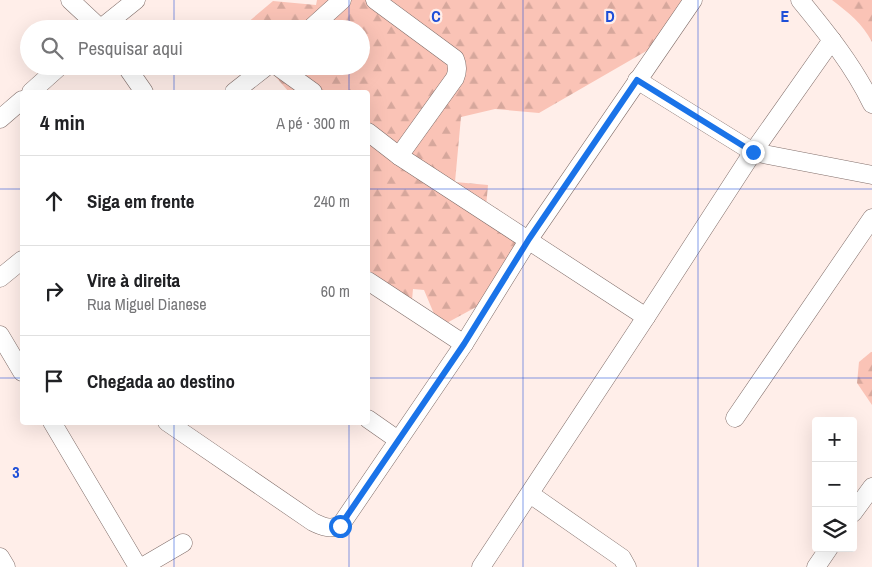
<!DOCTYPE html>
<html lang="pt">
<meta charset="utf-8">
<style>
:root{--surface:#fff;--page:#f6f6f6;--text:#202124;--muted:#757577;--line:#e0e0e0}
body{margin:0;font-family:"Archivo Narrow",sans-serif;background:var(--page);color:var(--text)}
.controls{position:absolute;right:15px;bottom:15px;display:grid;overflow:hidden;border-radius:5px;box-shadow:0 5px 20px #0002}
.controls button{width:45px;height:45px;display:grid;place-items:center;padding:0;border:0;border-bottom:1px solid var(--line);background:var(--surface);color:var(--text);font:25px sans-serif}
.stop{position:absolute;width:15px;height:15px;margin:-11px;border:4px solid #1a73e8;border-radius:50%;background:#fff}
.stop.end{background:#1a73e8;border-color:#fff;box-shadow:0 1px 5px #0008}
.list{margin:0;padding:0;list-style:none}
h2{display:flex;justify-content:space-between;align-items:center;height:65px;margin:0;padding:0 20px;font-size:21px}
h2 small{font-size:16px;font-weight:400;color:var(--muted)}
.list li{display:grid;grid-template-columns:32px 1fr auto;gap:15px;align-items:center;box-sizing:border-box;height:90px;padding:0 20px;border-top:1px solid var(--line)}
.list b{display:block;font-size:19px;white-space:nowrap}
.list p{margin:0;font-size:16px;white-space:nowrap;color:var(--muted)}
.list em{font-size:16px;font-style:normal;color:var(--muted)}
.icon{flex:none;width:28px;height:28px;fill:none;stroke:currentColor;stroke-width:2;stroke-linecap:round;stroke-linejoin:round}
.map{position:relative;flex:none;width:872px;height:567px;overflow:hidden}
.search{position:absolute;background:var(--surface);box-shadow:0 5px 20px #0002;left:20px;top:20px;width:350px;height:55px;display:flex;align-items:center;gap:12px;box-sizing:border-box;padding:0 18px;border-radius:28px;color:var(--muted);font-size:19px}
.panel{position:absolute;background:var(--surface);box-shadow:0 5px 20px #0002;left:20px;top:90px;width:350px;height:335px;border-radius:5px}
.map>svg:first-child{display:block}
</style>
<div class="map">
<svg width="872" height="567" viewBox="0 0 872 567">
<defs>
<pattern id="forest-firs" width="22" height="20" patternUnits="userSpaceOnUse" patternTransform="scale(1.25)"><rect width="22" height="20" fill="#fac3b6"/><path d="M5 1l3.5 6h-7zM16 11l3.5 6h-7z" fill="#d6a79c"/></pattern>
</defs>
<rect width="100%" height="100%" fill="#ffeee9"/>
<g fill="url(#forest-firs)">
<polygon points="317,0 688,0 655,46 539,113 495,109 461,117 455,182 488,185 486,207 497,208 517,232 515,254 478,306 443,325 437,321 424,290 413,289 412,300 368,270 368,92 289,92 267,67 263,66 361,66 361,29 240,29 273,1 316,5"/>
<path d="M832,0H872V42C862,23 849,13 832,0Z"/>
<polygon points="871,352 872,352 872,405 857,383 859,362"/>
</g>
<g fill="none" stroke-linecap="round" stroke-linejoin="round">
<g stroke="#816e6a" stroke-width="19">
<g id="minor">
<polyline points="70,0 101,29"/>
<path d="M375,0L455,59C458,66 458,71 455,78L399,156"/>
<path d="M800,0C827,33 853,65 872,104"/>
<polyline points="100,29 136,0"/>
<polyline points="310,29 342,0"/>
<polyline points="126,66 144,92"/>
<polyline points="277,66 313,92"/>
<polyline points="637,80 753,152 872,175"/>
<polyline points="31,92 60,66"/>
<polyline points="234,92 267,66"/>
<polyline points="0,119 22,100"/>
<polyline points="368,132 399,156 646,317"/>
<polyline points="0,278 22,260"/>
<polyline points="368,281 464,344"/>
<polyline points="0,335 22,372"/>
<polyline points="735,418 872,218"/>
<polyline points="368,419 398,440"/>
<polyline points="52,422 138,567"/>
<path d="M167,422L313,522C323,527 329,529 340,526L464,344L529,239L693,0"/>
<polyline points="530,494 622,558 627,567"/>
<polyline points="853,513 872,487"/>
<polyline points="0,557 6,567"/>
<polyline points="142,567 183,543"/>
<polyline points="481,567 646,317 753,152 832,40"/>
<polyline points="816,567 829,548"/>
</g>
</g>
<use href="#minor" stroke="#fff" stroke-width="18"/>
</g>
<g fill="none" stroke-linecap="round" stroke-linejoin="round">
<polyline stroke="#1a73e8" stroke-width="6" points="340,526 464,344 529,239 637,80 753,152"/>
</g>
<path fill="none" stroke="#1d4ed8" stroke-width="1" stroke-opacity="0.55" d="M174,0V29M349,0V29M523,0V567M698,0V567M174,66V92M349,66V92M0,189H22M368,189H872M0,378H22M368,378H872M174,422V567M349,422V567"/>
<g font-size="16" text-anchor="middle" font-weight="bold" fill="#1d4ed8" stroke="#ffeee9" stroke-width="4.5" stroke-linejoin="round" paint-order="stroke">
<text x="436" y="22">C</text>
<text x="610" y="22">D</text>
<text x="785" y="22">E</text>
<text x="16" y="478">3</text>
</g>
</svg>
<div class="controls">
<button>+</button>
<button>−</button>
<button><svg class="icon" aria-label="layers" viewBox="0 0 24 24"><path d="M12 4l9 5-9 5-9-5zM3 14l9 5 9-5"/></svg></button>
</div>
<div class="stop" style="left:340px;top:526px"></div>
<div class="stop end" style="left:753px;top:152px"></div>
<div class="search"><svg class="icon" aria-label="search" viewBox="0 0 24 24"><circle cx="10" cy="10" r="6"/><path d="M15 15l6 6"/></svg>Pesquisar aqui</div>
<section class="panel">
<h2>4 min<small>A pé · 300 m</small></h2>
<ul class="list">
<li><svg class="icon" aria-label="ahead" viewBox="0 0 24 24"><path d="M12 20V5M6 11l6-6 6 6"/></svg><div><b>Siga em frente</b></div><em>240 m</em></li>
<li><svg class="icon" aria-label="right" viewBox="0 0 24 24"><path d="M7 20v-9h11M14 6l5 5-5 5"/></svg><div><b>Vire à direita</b><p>Rua Miguel Dianese</p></div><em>60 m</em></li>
<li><svg class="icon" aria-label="arrive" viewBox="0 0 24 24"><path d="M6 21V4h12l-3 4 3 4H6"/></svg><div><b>Chegada ao destino</b></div></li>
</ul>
</section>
</div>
